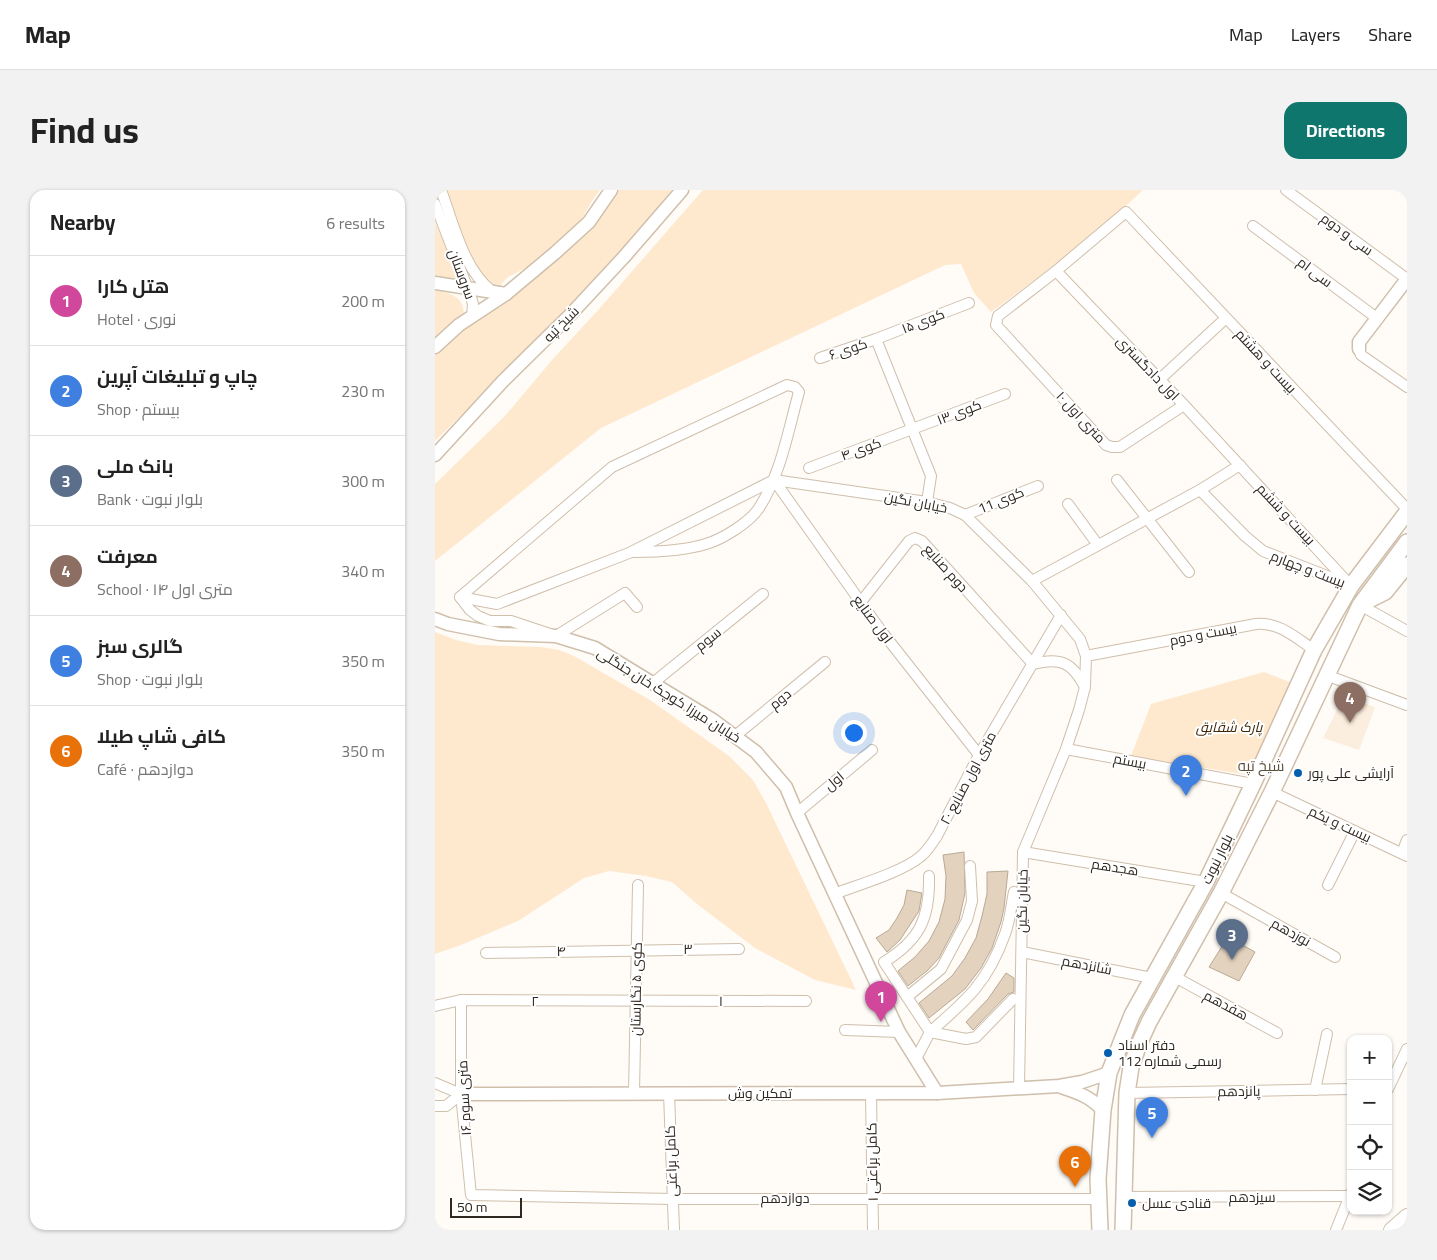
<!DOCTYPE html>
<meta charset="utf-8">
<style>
:root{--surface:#fff;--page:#f2f2f2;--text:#222;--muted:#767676;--line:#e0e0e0;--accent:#0f766e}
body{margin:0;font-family:Georgia,Cairo,serif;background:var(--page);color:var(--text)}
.controls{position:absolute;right:15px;bottom:15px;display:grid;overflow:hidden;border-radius:10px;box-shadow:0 1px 4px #0004}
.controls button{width:45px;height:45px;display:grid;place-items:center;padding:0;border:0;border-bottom:1px solid var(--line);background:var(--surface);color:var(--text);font:25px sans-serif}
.scale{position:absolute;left:15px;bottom:12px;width:72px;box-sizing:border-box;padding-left:5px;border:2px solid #302922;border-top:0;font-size:14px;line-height:18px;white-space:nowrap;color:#302922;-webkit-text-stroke:4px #fff;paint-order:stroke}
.you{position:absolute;left:418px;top:542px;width:18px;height:18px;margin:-12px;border:4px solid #fff;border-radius:50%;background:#1a73e8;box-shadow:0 0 0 8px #1a73e833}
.badge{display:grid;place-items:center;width:32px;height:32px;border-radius:50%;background:var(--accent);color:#fff;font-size:16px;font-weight:700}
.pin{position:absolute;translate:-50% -41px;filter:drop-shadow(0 1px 2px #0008)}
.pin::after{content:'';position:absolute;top:26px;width:18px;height:15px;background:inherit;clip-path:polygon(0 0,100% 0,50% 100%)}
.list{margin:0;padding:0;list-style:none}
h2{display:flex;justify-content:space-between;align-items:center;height:65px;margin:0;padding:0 20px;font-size:21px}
h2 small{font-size:16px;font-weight:400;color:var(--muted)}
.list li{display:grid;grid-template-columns:32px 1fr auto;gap:15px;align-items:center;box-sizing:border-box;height:90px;padding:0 20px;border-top:1px solid var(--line)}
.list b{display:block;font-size:19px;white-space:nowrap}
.list p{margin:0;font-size:16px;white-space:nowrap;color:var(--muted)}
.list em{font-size:16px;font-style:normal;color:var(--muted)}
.icon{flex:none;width:28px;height:28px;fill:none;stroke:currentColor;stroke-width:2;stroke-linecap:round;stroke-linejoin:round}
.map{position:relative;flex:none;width:972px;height:1040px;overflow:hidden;border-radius:15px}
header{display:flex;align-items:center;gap:30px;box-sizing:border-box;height:70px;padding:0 25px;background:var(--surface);border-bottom:1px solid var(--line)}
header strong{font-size:24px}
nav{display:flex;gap:28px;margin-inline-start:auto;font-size:18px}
.intro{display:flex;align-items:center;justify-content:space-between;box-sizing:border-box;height:120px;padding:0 30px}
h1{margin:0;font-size:35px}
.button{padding:12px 22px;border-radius:15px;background:var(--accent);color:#fff;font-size:18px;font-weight:700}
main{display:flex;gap:30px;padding:0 30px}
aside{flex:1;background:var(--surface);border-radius:15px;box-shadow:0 1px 4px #0004}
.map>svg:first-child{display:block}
</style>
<header>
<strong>Map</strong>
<nav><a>Map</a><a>Layers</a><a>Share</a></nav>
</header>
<div class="intro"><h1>Find us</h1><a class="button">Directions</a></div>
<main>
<aside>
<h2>Nearby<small>6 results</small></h2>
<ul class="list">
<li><span class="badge" style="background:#d1479c">1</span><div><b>هتل کارا</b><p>Hotel · نوری</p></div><em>200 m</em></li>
<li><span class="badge" style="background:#3f7fe0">2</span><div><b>چاپ و تبلیغات آپرین</b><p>Shop · بیستم</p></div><em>230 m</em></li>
<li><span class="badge" style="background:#5c6f8a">3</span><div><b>بانک ملی</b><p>Bank · بلوار نبوت</p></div><em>300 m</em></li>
<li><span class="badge" style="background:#8d6e63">4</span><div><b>معرفت</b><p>School · ۱۴ متری اول</p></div><em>340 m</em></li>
<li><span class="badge" style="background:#3f7fe0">5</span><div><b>گالری سبز</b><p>Shop · بلوار نبوت</p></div><em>350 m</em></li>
<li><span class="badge" style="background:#e8710a">6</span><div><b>کافی شاپ طیلا</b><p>Café · دوازدهم</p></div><em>350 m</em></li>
</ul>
</aside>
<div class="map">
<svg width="972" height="1040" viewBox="0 0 972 1040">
<rect width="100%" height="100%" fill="#fffbf7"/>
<polygon fill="#fceede" points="909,506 940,517 924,560 888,548"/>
<g fill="#ffe9ce">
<polygon points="7,0 165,0 157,11 142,37 93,77 73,87 59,102 49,99"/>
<polygon points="184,0 237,0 176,72 108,145 0,251 0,163 140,54 156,37"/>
<path d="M268,0H708C661,45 608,84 556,122L539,103L526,74L510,75L166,238L0,371V294L70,226L117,170L165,118Z"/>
<polygon points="0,32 26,92 0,87"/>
<path d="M0,100C16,103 29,107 29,125L0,152Z"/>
<polygon points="0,442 21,450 43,455 106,457 124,460 139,466 215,510 294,566 318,590 330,611 421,800 380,790 320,758 262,714 237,692 211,686 174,681 149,688 83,731 26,755 0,764"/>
<polygon points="829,482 862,495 819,586 696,566 716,514"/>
</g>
<g fill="#e3d2be" stroke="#b9a996">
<polygon points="529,662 530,703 524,730 504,768 493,780 473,796 463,781 480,767 494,751 504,732 510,709 511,686 508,665"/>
<polygon points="573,681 569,718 566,732 557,758 546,778 530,799 494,828 484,813 517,786 530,768 541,748 547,726 552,704 552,682"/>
<polygon points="472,700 487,703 484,721 465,750 452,762 441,748 454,740 462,728 469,715"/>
<polygon points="793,747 820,762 804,791 774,777"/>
<polygon points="571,783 579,788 579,802 573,804 538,840 531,832 553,809"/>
</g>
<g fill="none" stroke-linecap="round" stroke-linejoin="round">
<g stroke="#cfbfab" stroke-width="12">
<g id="minor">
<path d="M6,0C18,32 29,81 57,101"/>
<polyline points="851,0 972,89"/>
<polyline points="0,14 36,107 38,114 37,127"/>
<polyline points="818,36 943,129"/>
<polyline points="621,81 749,215 916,396"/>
<polyline points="441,149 496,286 492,312"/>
<polyline points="924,159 926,165 972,197"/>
<polyline points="385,168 441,149 534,113"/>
<polyline points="724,190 791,128"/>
<polyline points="749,215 685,257 677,257 671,255 561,135 563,126 621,81 691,22 972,319"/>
<polyline points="374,278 570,204"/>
<polyline points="339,290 444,438 544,565"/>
<polyline points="682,290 754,382"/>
<polyline points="765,300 810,346 828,361 915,395"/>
<polyline points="633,314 663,355"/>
<polyline points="530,325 603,296"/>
<polyline points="597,391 765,300 805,275"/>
<path d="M25,407L177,277L352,195L360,197L364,202C353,241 346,284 324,318C315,332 288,349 271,354C248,361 223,362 199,362"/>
<path d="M425,413L474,351L480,348L487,351L598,474C625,467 637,472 650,497"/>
<polyline points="925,415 972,441"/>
<polyline points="202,417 190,403 121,446 76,431 55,431 43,426 35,420 25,407 62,414 194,363 339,290 492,312 515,318 530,325 597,391 645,449 651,466 650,497 644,520 631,559 588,662 584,898"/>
<path d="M651,466L821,434C844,432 860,447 879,460"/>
<polyline points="891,485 972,515"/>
<polyline points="218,493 328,404"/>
<polyline points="300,546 390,472"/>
<polyline points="631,559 818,594"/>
<polyline points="837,602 972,666"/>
<polyline points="362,623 437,560"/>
<polyline points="588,662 771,692"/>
<polyline points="967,663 972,650"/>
<path d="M494,686C495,728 485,750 449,772L495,842C532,810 553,792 570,744C575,731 576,716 579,702"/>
<polyline points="893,695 920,641"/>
<polyline points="786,703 900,767"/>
<path d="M399,704C423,695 467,682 485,667C492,662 497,653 502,646L544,565L626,425"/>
<polyline points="587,762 717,788"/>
<polyline points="51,763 304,759"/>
<polyline points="740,787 842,843"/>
<polyline points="472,807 506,779 532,730 537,711 535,676"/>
<polyline points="26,810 26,904 36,1005 238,1009 664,1009"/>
<polyline points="0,816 26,810 371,811"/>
<polyline points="410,840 464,842"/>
<polyline points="481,869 495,842 531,849 541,847 578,809"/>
<polyline points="0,893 26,904 11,916 0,916"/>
<polyline points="953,899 972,859"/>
<polyline points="880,900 892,844"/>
<polyline points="199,903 203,695"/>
<polyline points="234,903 239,1040"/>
<polyline points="436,903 438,1040"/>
<polyline points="692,903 916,899"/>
<polyline points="689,1007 914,1006"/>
<polyline points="901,1040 916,1003"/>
</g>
</g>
<g stroke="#cfbfab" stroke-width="15">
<g id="tertiary">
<polyline points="0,93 71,104"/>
<polyline points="0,157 24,135 71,104 120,63 154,32 176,0"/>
<polyline points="924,159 924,152 972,89"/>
<polyline points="0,265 68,191 136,124 189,67 247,0"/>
<polyline points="0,429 13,434 64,444 121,446 160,458 278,530 321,562 351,597 362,623 464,842 502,903"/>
<path d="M626,897C644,903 654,906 668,920"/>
<polyline points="26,904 502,903 624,896 647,892 674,883"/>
</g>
</g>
<g stroke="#cfbfab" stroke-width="16">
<polyline id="secondary" points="956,1040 972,1026"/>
</g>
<g stroke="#cfbfab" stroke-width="18">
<g id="primary">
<polyline points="928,413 950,402 972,375"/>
<polyline points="665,1040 663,989 668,920 674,883 697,825 771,692 818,594 879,460 916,396 972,322"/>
<polyline points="688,1040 692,903 696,877 704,854 714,832 786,703 837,602 925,415 972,352"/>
</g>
</g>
<use href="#minor" stroke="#fff" stroke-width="10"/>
<use href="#tertiary" stroke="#fff" stroke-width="12"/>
<use href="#secondary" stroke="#fff" stroke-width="14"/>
<use href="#primary" stroke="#fff" stroke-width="15"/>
</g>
<g fill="#065fad" stroke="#fff" stroke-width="2">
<circle cx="863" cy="583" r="5"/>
<circle cx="673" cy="863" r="5"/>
<circle cx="697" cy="1013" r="5"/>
</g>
<g text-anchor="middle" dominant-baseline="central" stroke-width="4" stroke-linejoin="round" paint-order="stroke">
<g font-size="14" fill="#302922" stroke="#fff">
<text transform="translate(912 44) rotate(36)">سی و دوم</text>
<text transform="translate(880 82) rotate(37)">سی ام</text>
<text transform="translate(27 84) rotate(70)">سروستان</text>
<text transform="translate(488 131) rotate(-21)">کوی ۱۵</text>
<text transform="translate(126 134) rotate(-45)">شیخ تپه</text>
<text transform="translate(413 159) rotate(-19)">کوی ۶</text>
<text transform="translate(831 171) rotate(47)">بیست و هشتم</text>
<text transform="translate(713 178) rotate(46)">اول دادگستری</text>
<text transform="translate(524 222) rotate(-21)">کوی ۱۳</text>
<text transform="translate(646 227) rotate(47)">۱۰ متری اول</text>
<text transform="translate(426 259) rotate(-20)">کوی ۴</text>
<text transform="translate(566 310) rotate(-22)">کوی 11</text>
<text transform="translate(481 312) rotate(11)">خیابان نگین</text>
<text transform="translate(851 324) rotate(47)">بیست و ششم</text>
<text transform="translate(511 378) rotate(48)">دوم صنایع</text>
<text transform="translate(873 379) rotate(21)">بیست و چهارم</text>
<text transform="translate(438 429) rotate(53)">اول صنایع</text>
<text transform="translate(768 444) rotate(-11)">بیست و دوم</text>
<text transform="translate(273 449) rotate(-39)">سوم</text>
<text transform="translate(234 505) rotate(32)">خیابان میرزا کوچک خان جنگلی</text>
<text transform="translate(345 509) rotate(-39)">دوم</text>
<text transform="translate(695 571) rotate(11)">بیستم</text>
<text transform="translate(533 588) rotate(-62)">۲۰ متری اول صنایع</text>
<text transform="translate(399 591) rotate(-40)">اول</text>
<text transform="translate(905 634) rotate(25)">بیست و یکم</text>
<text transform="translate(782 669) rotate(-64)">بلوار نبوت</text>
<text transform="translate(680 677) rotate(9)">هجدهم</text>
<text transform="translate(587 711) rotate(-89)">خیابان نگین</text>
<text transform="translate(856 742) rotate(29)">نوزدهم</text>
<text x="253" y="759">۳</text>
<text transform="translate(126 761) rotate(-1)">۴</text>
<text transform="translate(652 775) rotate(11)">شانزدهم</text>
<text transform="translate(201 799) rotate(-89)">کوی ۵ نگارستان</text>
<text x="100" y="811">۲</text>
<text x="286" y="811">۱</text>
<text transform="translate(791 815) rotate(28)">هفدهم</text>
<text transform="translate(804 901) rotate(-1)">پانزدهم</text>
<text x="325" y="903">تمکین وش</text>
<text transform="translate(29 908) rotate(-93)">۱۶ متری سوم</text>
<text transform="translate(236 971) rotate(-92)">کامل براعتی</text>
<text transform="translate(437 972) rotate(-91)">کامل براعتی ۱</text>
<text x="817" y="1007">سیزدهم</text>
<text x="350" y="1008">دوازدهم</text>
</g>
<g font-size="14" font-style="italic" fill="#3e2707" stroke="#fff">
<text x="794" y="537">پارک شقایق</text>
</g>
<g font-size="14" fill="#302922" stroke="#fff" text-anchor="start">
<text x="873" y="583">آرایشی علی پور</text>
<text x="683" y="855">دفتر اسناد<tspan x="683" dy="16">رسمی شماره 112</tspan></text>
<text x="707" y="1013">قنادی عسل</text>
</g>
<g font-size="15" fill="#5d4f3e" stroke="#fff">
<text x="826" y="575">شیخ تپه</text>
</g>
</g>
</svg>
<div class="controls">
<button>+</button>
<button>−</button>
<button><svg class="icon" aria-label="locate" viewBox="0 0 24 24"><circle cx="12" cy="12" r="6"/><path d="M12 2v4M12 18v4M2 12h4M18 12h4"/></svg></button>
<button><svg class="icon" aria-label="layers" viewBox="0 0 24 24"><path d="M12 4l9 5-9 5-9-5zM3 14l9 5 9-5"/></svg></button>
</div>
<div class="scale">50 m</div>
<div class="you"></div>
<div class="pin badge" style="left:446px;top:832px;background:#d1479c">1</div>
<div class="pin badge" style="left:751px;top:606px;background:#3f7fe0">2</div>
<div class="pin badge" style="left:797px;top:770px;background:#5c6f8a">3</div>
<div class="pin badge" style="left:915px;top:533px;background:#8d6e63">4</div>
<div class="pin badge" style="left:717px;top:948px;background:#3f7fe0">5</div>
<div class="pin badge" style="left:640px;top:997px;background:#e8710a">6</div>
</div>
</main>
